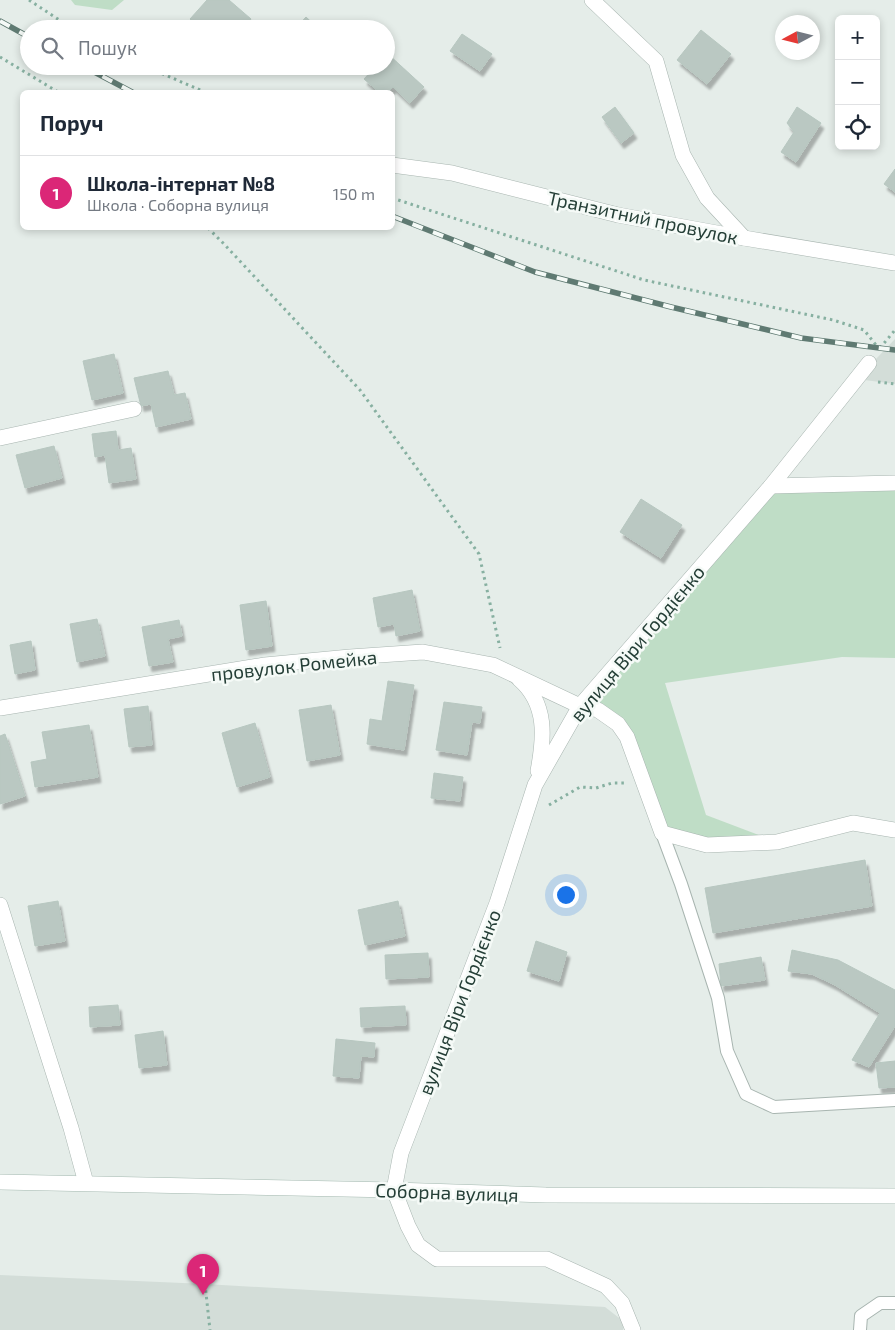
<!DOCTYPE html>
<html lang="uk">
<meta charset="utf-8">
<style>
:root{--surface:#fff;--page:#f6f6f7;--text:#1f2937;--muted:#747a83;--line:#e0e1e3;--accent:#db2777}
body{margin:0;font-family:"Exo 2",sans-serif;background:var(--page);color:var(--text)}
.controls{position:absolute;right:15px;top:15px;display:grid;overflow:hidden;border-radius:8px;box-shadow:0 2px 8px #0003}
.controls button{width:45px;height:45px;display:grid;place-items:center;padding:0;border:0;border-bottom:1px solid var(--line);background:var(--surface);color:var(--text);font:25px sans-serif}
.compass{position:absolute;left:775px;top:15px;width:45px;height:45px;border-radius:50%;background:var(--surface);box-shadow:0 2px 8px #0003;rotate:263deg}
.you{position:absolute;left:565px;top:894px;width:18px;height:18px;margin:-12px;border:4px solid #fff;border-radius:50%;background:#1a73e8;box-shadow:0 0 0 8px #1a73e833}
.badge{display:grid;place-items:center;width:32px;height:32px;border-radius:50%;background:var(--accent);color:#fff;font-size:16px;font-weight:700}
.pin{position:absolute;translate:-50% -41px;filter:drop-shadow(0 1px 2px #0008)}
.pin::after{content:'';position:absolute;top:26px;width:18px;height:15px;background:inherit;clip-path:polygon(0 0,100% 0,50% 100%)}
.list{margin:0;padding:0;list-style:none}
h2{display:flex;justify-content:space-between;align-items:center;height:65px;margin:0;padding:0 20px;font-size:21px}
h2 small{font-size:16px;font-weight:400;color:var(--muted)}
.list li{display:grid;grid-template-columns:32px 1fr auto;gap:15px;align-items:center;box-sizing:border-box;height:75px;padding:0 20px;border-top:1px solid var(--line)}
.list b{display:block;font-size:19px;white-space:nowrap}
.list p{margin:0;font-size:16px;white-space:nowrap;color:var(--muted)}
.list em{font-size:16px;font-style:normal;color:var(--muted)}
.icon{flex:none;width:28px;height:28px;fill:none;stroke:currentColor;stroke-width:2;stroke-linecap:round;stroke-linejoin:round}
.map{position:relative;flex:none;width:895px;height:1330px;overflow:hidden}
.search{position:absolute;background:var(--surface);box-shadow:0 2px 8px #0003;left:20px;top:20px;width:375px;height:55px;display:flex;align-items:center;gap:12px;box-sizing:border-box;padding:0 18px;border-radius:28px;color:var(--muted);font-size:19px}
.panel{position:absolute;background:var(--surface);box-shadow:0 2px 8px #0003;left:20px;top:90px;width:375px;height:140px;border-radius:8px}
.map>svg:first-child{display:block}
</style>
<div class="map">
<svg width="895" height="1330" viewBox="0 0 895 1330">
<defs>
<filter id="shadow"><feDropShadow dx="3" dy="5.5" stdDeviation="1" flood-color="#0004"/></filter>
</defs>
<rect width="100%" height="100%" fill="#e5ede9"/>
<g fill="#d3ddd8">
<polygon points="895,339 895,384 857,379"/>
<polygon points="0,1275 205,1284 605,1307 623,1321 623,1330 0,1330"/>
</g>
<g fill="#bfddc6">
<polygon points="71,0 124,0 112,10 75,5"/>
<polygon points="895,483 895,658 842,657 665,683 706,815 777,842 707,845 662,833 627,737 587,709 771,486"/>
</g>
<g fill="#bac8c2" stroke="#b7c7c0" filter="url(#shadow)">
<polygon points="207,0 229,0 251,19 243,29 201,29 190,19"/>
<polygon points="306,17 319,29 295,29"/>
<polygon points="701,30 731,54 707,84 677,60"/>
<polygon points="462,34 492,54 480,71 450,51"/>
<polygon points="388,54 424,87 410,103 393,87 388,92 379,92 364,79 376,66 386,66 386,56"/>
<polygon points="615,107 634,133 621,143 602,117"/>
<polygon points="797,107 821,123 796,162 781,152 794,132 787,123"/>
<polygon points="895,169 895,192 884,184"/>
<polygon points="114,354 123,393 92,400 83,361"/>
<polygon points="168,371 174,395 185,393 191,419 156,427 151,404 141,406 134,378"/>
<polygon points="116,431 118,450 131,448 136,479 109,483 105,455 95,457 92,434"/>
<polygon points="54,446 62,478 25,488 16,455"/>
<polygon points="641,499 682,525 661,558 620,532"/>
<polygon points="412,590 420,631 396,636 394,624 378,627 373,598"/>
<polygon points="266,601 272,646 246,650 240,605"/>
<polygon points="97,619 105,656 77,662 70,624"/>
<polygon points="179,620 182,636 168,639 173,662 149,666 142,627"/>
<polygon points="31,641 35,670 15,674 10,645"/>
<polygon points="388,681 414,685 404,750 367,744 370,719 382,721"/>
<polygon points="444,702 482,707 480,723 472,722 467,755 436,750"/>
<polygon points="331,705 340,755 307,761 299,710"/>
<polygon points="148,706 152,745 129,747 124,709"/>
<polygon points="255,723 270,777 237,787 222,733"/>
<polygon points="89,725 98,777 35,787 31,762 47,759 42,732"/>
<polygon points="5,734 25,796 0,804 0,736"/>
<polygon points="434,773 463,777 460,801 431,798"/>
<polygon points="865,860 872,906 713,933 705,888"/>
<polygon points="58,901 65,941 35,946 28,906"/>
<polygon points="398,901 405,936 365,945 358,910"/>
<polygon points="536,941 567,952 559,981 527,971"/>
<polygon points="792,950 838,960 895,990 895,1026 869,1067 852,1060 880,1013 835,985 812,974 788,971"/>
<polygon points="428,953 429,977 386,979 385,955"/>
<polygon points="761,957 765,980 721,986 719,964"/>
<polygon points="118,1005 120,1025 90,1027 89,1007"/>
<polygon points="405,1006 406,1025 361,1027 360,1008"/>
<polygon points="163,1031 167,1065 139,1068 135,1035"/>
<polygon points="336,1039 375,1043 374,1057 361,1056 359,1078 333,1076"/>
<polygon points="895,1061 895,1087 879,1088 876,1063"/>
</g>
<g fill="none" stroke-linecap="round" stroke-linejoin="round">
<g stroke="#a8b5b0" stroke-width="14">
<g id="service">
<polyline points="662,833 681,884 718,998 727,1051 746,1094 774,1107 895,1100"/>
<polyline points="860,1330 861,1316 880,1303 895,1303"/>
</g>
</g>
<g stroke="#a8b5b0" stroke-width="16">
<g id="minor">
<polyline points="592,0 656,61 683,155 707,198 744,238"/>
<polyline points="392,165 452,173 618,215 744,238 895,263"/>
<polyline points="0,438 134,409"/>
<polyline points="771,486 895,483"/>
<path d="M519,679C548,704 544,739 538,771"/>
<polyline points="0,708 265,665 350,657 423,652 493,665 580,706 598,710 618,724 627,737 662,833 707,845 777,842 853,823 895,830"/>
<polyline points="0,905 71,1128 86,1183"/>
<polyline points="633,1330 622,1303 606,1286 547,1259 437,1259 418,1245 408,1226 394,1190 401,1153 497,903 535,785 580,706 771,486 869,363"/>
</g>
</g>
<g stroke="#a4b9b0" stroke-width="16">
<polyline id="secondary" points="0,1182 394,1190 546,1195 895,1196"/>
</g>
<g stroke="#87b0a1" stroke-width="3" stroke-dasharray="2.5 4" stroke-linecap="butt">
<polyline points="29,0 73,29"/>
<polyline points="0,57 58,92"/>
<polyline points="144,66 205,92"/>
<polyline points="392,198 644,280 833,320 864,330 876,345"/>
<polyline points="208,228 224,244 360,390 479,554 500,648"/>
<polyline points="880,348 895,330"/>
<polyline points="878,382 895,384"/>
<polyline points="549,805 580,787 596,788 612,783 624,783"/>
<polyline points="205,1284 210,1330"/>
</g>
<use href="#service" stroke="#fff" stroke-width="12"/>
<use href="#minor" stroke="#fff" stroke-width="15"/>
<use href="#secondary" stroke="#fff" stroke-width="15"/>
<g stroke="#5f7a72" stroke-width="5.5">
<g id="rail">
<polyline points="0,21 29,37"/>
<polyline points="83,66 132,92"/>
<polyline points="392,216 535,272 671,307 801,338 895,350"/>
</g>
</g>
<use href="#rail" stroke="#f5faf7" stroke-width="4" stroke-dasharray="11" stroke-linecap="butt"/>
</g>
<g text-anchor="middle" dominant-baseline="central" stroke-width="5" stroke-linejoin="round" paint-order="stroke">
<g font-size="19" fill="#253f37" stroke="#f5faf7">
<text transform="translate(643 217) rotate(12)">Транзитний провулок</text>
<text transform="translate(637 643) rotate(-50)">вулиця Віри Гордієнко</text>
<text transform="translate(294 665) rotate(-6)">провулок Ромейка</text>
<text transform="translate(459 1002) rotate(-69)">вулиця Віри Гордієнко</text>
<text transform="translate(447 1192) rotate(2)">Соборна вулиця</text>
</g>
</g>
</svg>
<div class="controls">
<button>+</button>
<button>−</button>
<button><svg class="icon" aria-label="locate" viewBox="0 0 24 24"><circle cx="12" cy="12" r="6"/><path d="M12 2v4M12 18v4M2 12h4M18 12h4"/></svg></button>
</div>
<svg class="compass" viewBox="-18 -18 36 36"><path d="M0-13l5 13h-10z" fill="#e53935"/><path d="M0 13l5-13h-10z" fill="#747a83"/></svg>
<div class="you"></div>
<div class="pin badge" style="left:203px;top:1295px">1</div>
<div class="search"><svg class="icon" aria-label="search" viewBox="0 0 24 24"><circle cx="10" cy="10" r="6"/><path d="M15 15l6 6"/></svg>Пошук</div>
<section class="panel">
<h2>Поруч<small></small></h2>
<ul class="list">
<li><span class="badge">1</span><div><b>Школа-інтернат №8</b><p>Школа · Соборна вулиця</p></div><em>150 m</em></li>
</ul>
</section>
</div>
